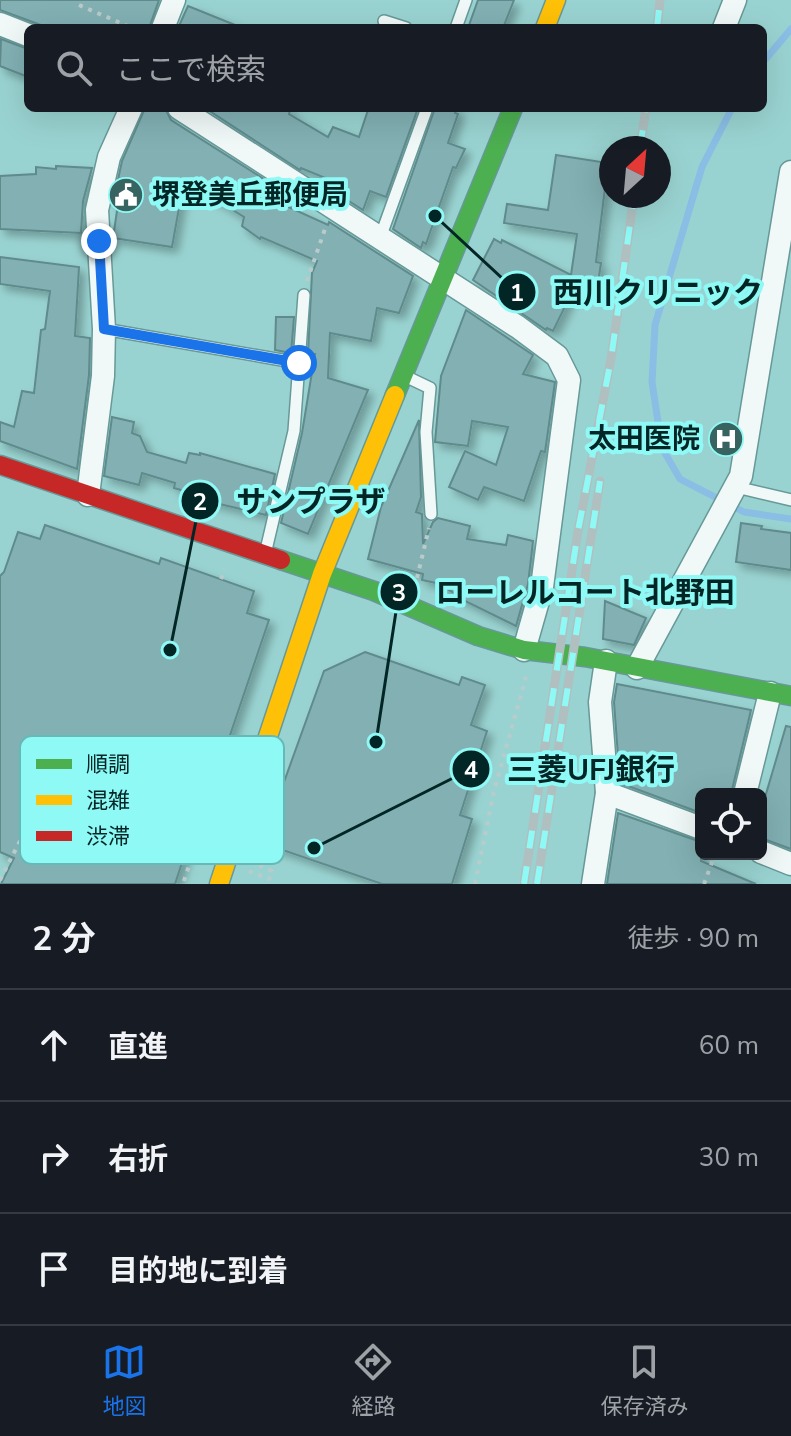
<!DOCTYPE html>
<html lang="ja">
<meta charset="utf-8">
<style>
:root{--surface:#171b24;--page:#20242c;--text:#f1f3f6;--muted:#9ea1a6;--line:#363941;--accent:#1a73e8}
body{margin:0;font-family:"Nunito Sans","Noto Sans JP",sans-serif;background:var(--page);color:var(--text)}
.controls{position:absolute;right:24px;bottom:24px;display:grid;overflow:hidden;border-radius:12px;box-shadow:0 8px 32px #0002}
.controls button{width:72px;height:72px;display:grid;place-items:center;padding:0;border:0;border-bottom:2px solid var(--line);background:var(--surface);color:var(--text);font:40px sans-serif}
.compass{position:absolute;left:599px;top:136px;width:72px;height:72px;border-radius:50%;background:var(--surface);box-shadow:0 8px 32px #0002;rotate:26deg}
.stop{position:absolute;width:24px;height:24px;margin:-18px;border:6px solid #1a73e8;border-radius:50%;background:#fff}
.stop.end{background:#1a73e8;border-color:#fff;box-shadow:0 2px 8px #0008}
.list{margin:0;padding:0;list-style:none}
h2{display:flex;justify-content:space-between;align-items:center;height:104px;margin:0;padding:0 32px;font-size:34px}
h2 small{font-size:26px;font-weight:400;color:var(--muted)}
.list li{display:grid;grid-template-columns:52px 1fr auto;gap:24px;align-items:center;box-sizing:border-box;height:112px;padding:0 32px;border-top:2px solid var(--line)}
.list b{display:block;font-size:30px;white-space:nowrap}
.list em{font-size:26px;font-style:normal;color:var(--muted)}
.icon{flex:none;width:44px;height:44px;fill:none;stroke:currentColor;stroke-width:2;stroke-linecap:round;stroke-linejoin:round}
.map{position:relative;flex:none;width:791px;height:884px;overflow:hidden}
.search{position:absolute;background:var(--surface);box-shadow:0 8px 32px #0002;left:24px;right:24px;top:24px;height:88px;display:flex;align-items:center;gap:20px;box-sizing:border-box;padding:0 28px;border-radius:12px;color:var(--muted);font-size:30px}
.sheet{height:440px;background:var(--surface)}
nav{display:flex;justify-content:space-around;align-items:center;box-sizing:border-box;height:112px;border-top:2px solid var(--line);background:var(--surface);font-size:22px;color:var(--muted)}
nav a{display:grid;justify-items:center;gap:4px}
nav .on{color:var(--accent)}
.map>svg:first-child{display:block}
</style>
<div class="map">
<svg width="791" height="884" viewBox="0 0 791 884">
<defs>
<filter id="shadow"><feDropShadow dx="5.5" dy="5.5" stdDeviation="4" flood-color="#0004"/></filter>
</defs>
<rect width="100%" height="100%" fill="#99d3d1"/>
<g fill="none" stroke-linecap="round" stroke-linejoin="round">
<g stroke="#8abee5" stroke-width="7">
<polyline points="763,62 791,29"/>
<polyline points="732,108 702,167 655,325 652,382 662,448 680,479 744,512 791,519"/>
</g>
</g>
<g fill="#82b0b3" stroke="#608b8d" stroke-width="2" filter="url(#shadow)">
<polygon points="0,0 159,0 149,28 49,28 0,10"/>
<polygon points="478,0 514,0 503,28 468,28"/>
<polygon points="188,6 240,27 240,28 178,28"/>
<polygon points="1,39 28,49 28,77 0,66"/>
<polygon points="145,108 165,108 171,120 289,195 284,205 328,225 329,222 413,276 399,313 377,308 371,341 330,333 328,378 368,390 308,534 281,523 302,433 315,354 308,354 312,273 317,261 261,237 260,239 242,226 244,217 184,180 172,247 113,238 118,204 113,203 122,161"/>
<polygon points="205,108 291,108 289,114 328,137 333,127 359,137 368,110 418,108 386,197 370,191 363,210 341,196 345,186 301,168 300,170"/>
<polygon points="435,108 457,108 455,113 458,114 448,143 465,149 456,168 453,167 426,244 423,242 421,248 393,229"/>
<polygon points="556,155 608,163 596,262 601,263 598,283 578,280 553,331 547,328 546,330 473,280 494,239 501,243 502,240 571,275 577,234 504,223 507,204 548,210"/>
<polygon points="56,166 92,168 83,201 81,233 0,229 0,176 36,174 36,167 56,169"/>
<polygon points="0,257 79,267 75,336 90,338 89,375 77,469 0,441 0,422 14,427 22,391 34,393 41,330 45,329 50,291 0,284"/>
<polygon points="466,310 533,355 523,374 555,382 545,452 541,451 524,501 484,487 478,500 449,487 465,451 496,465 508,427 472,421 468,446 435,442 441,376"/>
<polygon points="276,317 294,317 291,353 275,350"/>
<polygon points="112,417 134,422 132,433 140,436 147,452 186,463 189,453 200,455 200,453 275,474 266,515 211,502 212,499 174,488 175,483 142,473 139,485 104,476"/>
<polygon points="419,420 421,497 416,512 422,514 423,544 433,522 438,518 470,526 467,539 506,545 508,535 533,541 528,584 516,626 457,597 458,595 436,583 422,580 423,574 368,559 381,507"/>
<polygon points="741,523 762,526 761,529 791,533 791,570 736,562"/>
<polygon points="45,525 159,564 161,558 254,591 247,613 269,620 202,818 197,817 175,884 1,884 14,858 0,852 0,576 4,572 18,532 40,539"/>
<polygon points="605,601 646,618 634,645 603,639"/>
<polygon points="365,652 459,685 462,677 485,685 471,725 487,731 460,815 472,819 452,884 382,884 262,843 324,671"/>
<polygon points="617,684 751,710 731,794 701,794 701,813 620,783 614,702"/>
<polygon points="786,726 791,727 791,849 761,838 761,811"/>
<polygon points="618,813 701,842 701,861 756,884 607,884"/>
</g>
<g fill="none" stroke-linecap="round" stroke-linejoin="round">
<g stroke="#669997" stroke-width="14">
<g id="lane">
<polyline points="384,21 406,28"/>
<polyline points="456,28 466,0"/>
<polyline points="380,238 427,108"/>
<polyline points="104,329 299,363"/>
<polyline points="407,377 430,388 426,432 431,514"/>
<polyline points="736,487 791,500"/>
<polyline points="266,550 294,431 304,295"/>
</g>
</g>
<g stroke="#669997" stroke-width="25">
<g id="street">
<polyline points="0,24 28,35"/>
<polyline points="163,28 174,0"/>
<polyline points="724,28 735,0"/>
<polyline points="179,108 518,327 557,356 569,380 542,587 524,650"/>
<polyline points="88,495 103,376 104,329 97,210 109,157 131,108"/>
<polyline points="637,668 741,476 791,172"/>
<polyline points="607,793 701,828"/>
<polyline points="745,794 770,693"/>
<polyline points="761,852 791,864"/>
<polyline points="593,884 607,793 600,702 606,661"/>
</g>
</g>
<g stroke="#669997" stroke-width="21">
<g id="fast">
<polyline points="395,395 513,108"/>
<polyline points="281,560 374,591 478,636 524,650 585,657 791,696"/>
</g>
</g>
<g stroke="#669997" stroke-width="21">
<g id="slow">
<polyline points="545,28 556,0"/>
<polyline points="219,884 322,574 395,395"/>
</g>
</g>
<g stroke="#669997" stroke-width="21">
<polyline id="jam" points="0,465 281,560"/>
</g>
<g stroke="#bacbcb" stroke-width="4" stroke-dasharray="4 6" stroke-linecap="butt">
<polyline points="79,5 132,28"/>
<polyline points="307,281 325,229"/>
<polyline points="417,578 429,528"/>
<polyline points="221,579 225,569"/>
<polyline points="175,819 193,826"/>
<polyline points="249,871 269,879 272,871 254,863"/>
<polyline points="0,880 41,800"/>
<polyline points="184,881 201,829"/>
<polyline points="475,884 494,791 526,677"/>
<polyline points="704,884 715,854"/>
</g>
<use href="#lane" stroke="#f0f8f8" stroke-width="11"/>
<use href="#street" stroke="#f0f8f8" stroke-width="22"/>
<use href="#fast" stroke="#4caf50" stroke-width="18"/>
<use href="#slow" stroke="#ffc107" stroke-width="18"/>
<use href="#jam" stroke="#c62828" stroke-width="18"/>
<g stroke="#b0c0c0" stroke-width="9">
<g id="rail">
<polyline points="657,28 660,0"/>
<polyline points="640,148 646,108"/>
<polyline points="524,884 578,531 611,359 634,196"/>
<polyline points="537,884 600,481"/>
</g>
</g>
<use href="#rail" stroke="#8ff9f5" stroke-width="6" stroke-dasharray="18" stroke-linecap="butt"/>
</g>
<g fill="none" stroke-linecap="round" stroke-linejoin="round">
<polyline stroke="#1a73e8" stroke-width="10" points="99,241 104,329 299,363"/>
</g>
<defs>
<g id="civic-disc" transform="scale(1.8)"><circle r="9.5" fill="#376361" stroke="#8ff9f5"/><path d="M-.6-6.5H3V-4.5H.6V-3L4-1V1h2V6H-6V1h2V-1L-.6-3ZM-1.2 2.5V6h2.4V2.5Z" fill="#fff"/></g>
<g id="hospital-disc" transform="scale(1.8)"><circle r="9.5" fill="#376361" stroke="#8ff9f5"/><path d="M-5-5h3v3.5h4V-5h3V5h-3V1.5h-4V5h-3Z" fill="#fff"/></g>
</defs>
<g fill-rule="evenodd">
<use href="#civic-disc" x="126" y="195"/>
<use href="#hospital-disc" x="726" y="439"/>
</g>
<g text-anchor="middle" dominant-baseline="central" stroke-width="8" stroke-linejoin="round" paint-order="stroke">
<g font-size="28" font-weight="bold" fill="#022625" stroke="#8ff9f5" text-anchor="start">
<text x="152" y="195">堺登美丘郵便局</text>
<text x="700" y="439" text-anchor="end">太田医院</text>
</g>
</g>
<rect x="20" y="736" width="264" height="128" rx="12" fill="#8ff9f5" stroke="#65bab7" stroke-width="2"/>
<rect x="36" y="759" width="36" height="10" fill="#4caf50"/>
<rect x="36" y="795" width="36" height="10" fill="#ffc107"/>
<rect x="36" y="831" width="36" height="10" fill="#c62828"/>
<g font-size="22" fill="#022625">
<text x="86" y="772">順調</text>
<text x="86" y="808">混雑</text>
<text x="86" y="844">渋滞</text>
</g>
<path fill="none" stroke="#022625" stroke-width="3" d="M435 216L517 292M170 650L200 501M376 742L399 592M314 848L471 769"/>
<g fill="#022625" stroke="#8ff9f5" stroke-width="3">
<circle cx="435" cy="216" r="8"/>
<circle cx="170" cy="650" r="8"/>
<circle cx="376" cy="742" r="8"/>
<circle cx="314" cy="848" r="8"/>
<circle cx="517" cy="292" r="20"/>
<circle cx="200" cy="501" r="20"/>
<circle cx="399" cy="592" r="20"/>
<circle cx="471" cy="769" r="20"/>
</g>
<g font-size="24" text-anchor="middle" font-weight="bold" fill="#fff">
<text x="517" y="301">1</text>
<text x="200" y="510">2</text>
<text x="399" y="601">3</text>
<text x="471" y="778">4</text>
</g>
<g font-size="30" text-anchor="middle" font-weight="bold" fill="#022625" stroke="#8ff9f5" stroke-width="8" stroke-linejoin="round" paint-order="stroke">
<text x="658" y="303">西川クリニック</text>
<text x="311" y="512">サンプラザ</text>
<text x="585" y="603">ローレルコート北野田</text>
<text x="591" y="780">三菱UFJ銀行</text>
</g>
</svg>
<div class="controls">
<button><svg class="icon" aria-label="locate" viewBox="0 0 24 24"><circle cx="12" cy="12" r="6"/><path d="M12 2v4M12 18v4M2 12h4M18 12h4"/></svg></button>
</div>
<svg class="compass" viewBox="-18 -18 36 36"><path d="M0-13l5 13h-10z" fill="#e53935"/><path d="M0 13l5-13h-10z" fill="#9ea1a6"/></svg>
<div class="stop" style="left:299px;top:363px"></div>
<div class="stop end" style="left:99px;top:241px"></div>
<div class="search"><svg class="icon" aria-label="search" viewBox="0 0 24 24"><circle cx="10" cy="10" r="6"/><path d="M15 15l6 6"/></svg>ここで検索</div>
</div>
<section class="sheet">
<h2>2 分<small>徒歩 · 90 m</small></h2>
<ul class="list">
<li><svg class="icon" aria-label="ahead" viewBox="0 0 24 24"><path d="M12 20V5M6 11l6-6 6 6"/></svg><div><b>直進</b></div><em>60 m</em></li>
<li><svg class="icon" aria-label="right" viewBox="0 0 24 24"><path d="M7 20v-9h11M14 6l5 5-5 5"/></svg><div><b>右折</b></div><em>30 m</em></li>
<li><svg class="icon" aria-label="arrive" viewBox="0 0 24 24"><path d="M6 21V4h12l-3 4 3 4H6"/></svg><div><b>目的地に到着</b></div></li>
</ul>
</section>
<nav>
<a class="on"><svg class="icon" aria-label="map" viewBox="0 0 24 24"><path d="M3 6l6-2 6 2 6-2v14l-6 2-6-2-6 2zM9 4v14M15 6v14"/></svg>地図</a>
<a><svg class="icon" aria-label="directions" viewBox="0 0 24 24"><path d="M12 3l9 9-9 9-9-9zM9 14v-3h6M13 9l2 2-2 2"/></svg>経路</a>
<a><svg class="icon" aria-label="saved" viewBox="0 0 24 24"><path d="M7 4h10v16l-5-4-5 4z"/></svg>保存済み</a>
</nav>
